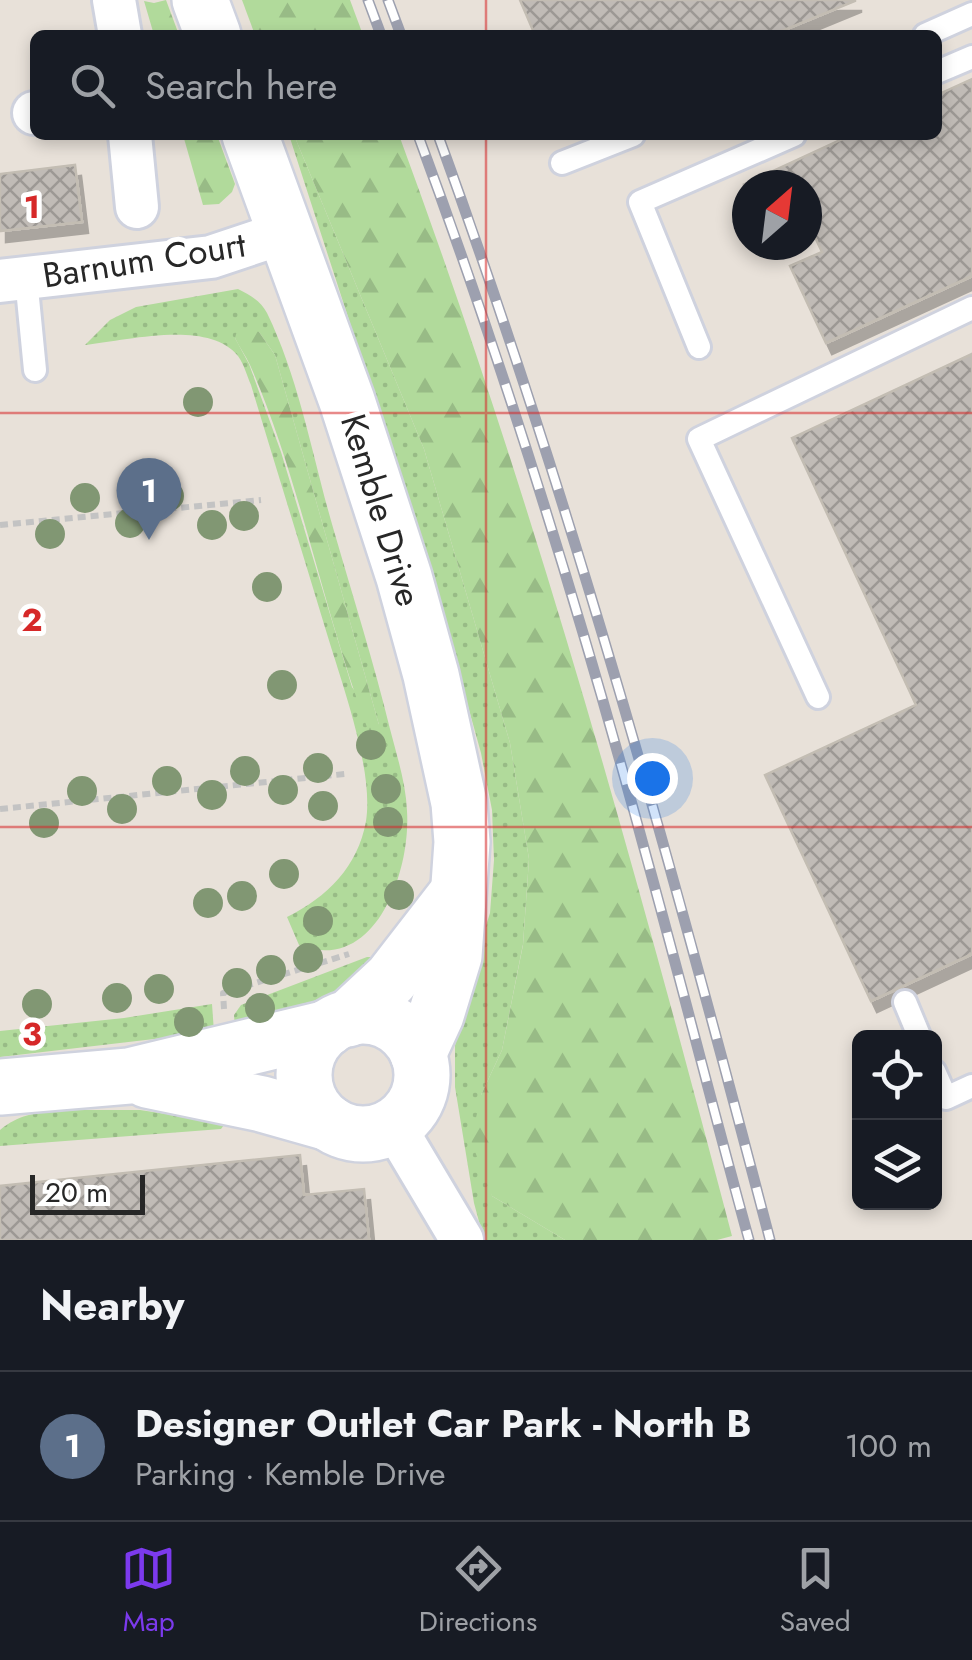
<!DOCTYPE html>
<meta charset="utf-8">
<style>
:root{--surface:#171b24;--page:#242831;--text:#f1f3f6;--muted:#9ea1a6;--line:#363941;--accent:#7c3aed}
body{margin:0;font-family:Jost,sans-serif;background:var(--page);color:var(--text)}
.controls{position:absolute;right:30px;bottom:30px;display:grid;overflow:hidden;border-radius:15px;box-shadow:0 5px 15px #0003}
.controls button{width:90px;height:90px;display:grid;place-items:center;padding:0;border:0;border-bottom:2px solid var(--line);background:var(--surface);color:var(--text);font:50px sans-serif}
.compass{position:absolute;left:732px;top:170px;width:90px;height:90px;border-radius:50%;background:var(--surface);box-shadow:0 5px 15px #0003;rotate:28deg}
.scale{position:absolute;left:30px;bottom:25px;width:115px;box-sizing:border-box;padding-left:10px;border:5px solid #272727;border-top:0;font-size:28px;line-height:35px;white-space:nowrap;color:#272727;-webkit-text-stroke:8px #fff;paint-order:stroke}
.you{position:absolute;left:652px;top:778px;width:35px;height:35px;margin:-25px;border:8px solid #fff;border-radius:50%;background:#1a73e8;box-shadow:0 0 0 15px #1a73e833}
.badge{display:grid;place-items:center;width:65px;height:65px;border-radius:50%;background:var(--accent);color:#fff;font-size:32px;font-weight:700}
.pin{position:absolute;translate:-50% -82px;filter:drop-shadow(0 2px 5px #0008)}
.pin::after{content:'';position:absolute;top:52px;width:35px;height:30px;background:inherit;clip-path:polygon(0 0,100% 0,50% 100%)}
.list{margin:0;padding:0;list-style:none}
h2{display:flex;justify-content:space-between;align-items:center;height:130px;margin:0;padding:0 40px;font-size:42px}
h2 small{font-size:32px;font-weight:400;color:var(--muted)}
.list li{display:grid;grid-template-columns:65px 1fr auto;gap:30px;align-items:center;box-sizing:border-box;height:150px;padding:0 40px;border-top:2px solid var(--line)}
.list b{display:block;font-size:38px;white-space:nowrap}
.list p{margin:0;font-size:32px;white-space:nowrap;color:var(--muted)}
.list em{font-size:32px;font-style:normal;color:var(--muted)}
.icon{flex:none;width:55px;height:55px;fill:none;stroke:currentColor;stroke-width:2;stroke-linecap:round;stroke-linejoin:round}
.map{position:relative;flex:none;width:972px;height:1240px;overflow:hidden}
.search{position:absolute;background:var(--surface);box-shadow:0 5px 15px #0003;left:30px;right:30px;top:30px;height:110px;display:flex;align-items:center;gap:25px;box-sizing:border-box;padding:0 35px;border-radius:15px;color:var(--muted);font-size:38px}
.sheet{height:280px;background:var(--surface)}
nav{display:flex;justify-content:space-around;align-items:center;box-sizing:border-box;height:140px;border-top:2px solid var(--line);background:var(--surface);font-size:28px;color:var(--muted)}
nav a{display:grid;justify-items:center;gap:5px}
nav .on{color:var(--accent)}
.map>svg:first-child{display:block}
</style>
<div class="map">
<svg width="972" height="1240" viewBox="0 0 972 1240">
<defs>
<pattern id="grass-dots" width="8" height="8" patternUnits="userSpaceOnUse" patternTransform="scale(2.5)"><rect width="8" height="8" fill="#b1da9b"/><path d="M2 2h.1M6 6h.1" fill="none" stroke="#98bb86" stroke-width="1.8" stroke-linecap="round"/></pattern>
<pattern id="forest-firs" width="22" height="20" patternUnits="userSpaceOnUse" patternTransform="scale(2.5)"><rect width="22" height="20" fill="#b1da9b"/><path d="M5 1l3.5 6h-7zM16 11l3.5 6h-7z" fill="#98bb86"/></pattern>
<pattern id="building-cross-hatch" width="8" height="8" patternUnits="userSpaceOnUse" patternTransform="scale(2.5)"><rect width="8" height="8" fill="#c0bbb6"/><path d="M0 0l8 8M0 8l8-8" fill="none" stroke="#9c9894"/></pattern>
<filter id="shadow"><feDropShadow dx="6" dy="11" stdDeviation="0" flood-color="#0004"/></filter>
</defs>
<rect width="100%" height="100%" fill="#e8e1d9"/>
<g fill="url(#grass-dots)" fill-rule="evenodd">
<polygon points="289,135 294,135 424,449 510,743 529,859 523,944 502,1050 481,1095 492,1196 565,1240 484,1240 474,1203 455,1087 455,1046 464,994 490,913 494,860 492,810 481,753 431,573"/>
<path d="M238,289C250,295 261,301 267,313C300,381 313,460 334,531C353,597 374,663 390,729C397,756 406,784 407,811C411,870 376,975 299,945L287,917C327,897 358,867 366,821C374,770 342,684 327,634C302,551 276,468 251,385C247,376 244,364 238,356C208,319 126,341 85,345L110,320L136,307ZM259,332L275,355L379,725L352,687L281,452L249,364L235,338Z"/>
<polygon points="367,957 375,957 349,987 307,1007 235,1028 234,1015 241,1005"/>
<polygon points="212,1004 214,1032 0,1057 0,1031 124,1018"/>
<path d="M58,1110H140L219,1122L224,1125L221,1129L0,1146V1130C18,1115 35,1113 58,1110Z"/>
</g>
<g fill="url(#forest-firs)">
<polygon points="166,0 179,35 154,35 144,1 154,3"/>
<polygon points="242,0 350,0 363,35 255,35"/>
<polygon points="183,135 217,135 235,184 232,192 219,204 203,205"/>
<path d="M294,135H399C532,495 635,866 732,1236L717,1240H565L492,1196L471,1141L481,1095L502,1050L523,945L529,859L510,743L424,449Z"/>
<path d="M251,329L259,332L275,355L379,725L375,731L368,730C323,611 301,482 250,365C246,356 239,347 235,338L237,331Z"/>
</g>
<g fill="url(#building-cross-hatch)" stroke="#c3bdb3" stroke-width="2.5" filter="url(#shadow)">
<polygon points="520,0 855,0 855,1 772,35 535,35"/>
<polygon points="972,79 972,276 826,343 790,266 822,252 807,220 807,185 743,185 851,135 937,135 937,95"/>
<polygon points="75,165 82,222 0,231 0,174"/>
<polygon points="972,354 972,954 871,1001 765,775 916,705 792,438"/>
<polygon points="300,1155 304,1195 364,1189 369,1240 0,1240 0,1186"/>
</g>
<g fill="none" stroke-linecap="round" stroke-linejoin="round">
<g stroke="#cfd2de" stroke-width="28">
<g id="service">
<polyline points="925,35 972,14"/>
<polyline points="937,72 972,57"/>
<polyline points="562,163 633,135"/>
<polyline points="26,278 35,370"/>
<polyline points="699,347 640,202 794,135"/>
<polyline points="818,697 699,439 972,308"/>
<polyline points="905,1002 920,1038"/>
<polyline points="934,1071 946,1098 972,1086"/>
</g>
</g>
<g stroke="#cfd2de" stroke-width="48">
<g id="minor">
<polyline points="114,0 120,35"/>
<polyline points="34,113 35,113"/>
<polyline points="130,135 137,207"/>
<polyline points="0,281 211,257 286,232"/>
<polyline points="394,1126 462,1240"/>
</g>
</g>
<g stroke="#cfd2de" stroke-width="60">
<g id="secondary">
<polyline points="200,0 213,35"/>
<polyline points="250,135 347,401 404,577 431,675 459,803 462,842 454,956 436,1015 418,1054"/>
<circle cx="363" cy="1075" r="59"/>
<polyline points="348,1019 391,979 456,895"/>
<polyline points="147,1080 262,1104 329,1123"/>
<polyline points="0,1087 129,1076 328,1028"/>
</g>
</g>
<g stroke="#c3c3c3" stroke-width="6" stroke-dasharray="8 5" stroke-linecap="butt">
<polyline points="0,525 261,500"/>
<polyline points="0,809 345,774"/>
<polyline points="224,1009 223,993 349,954"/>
</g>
<use href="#service" stroke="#fff" stroke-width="22"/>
<use href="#minor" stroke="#fff" stroke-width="42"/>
<use href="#secondary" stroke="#fff" stroke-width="55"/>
<g stroke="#9da0af" stroke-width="11">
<g id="rail">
<polyline points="368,0 381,35"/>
<polyline points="388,0 401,35"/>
<path d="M418,135C506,372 581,615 647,859C682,985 714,1113 749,1240"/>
<path d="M438,135C570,497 673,868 770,1240"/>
</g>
</g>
<use href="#rail" stroke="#fff" stroke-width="8" stroke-dasharray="22" stroke-linecap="butt"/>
</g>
<g fill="#819773">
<circle cx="198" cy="402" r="15"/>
<circle cx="169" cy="496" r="15"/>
<circle cx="85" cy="498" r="15"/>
<circle cx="244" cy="516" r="15"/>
<circle cx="130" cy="523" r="15"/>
<circle cx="212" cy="525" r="15"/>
<circle cx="50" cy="534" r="15"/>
<circle cx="267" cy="587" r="15"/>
<circle cx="282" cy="685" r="15"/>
<circle cx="371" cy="745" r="15"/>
<circle cx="318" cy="768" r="15"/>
<circle cx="245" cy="771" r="15"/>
<circle cx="167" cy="781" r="15"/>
<circle cx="386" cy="789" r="15"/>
<circle cx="283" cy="790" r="15"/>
<circle cx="82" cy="791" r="15"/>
<circle cx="212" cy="795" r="15"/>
<circle cx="323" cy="806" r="15"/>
<circle cx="122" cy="809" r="15"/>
<circle cx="388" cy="822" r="15"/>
<circle cx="44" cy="823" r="15"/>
<circle cx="284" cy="874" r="15"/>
<circle cx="399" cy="895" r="15"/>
<circle cx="242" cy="896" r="15"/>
<circle cx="208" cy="903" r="15"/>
<circle cx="318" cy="921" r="15"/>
<circle cx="308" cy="958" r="15"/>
<circle cx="271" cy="970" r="15"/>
<circle cx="237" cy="983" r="15"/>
<circle cx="159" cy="989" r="15"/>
<circle cx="117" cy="998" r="15"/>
<circle cx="37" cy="1004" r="15"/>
<circle cx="260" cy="1008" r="15"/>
<circle cx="189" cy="1022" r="15"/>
</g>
<path fill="none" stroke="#d62828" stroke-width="2.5" stroke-opacity="0.55" d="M486,0V35M486,135V1240M0,413H972M0,827H972"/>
<g text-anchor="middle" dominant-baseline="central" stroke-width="10" stroke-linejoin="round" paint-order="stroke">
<g font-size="35" fill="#272727" stroke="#fff">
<text transform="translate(144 260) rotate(-9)">Barnum Court</text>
<text transform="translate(381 510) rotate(73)">Kemble Drive</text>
</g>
</g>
<g font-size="32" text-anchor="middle" font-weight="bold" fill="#d62828" stroke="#fff" stroke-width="10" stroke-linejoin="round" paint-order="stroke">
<text x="32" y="218">1</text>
<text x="32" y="631">2</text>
<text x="32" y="1045">3</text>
</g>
</svg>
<div class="controls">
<button><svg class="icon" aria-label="locate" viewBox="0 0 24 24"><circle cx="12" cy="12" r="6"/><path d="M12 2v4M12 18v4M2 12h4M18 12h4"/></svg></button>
<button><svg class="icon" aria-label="layers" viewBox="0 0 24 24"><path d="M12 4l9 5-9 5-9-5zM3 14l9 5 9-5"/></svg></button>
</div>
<svg class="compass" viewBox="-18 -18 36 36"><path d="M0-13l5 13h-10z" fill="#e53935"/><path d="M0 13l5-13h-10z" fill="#9ea1a6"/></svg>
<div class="scale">20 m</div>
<div class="you"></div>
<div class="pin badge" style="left:149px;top:540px;background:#5c6f8a">1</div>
<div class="search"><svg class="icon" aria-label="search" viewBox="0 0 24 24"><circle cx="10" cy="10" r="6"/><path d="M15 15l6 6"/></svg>Search here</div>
</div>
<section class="sheet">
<h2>Nearby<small></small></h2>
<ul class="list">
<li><span class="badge" style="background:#5c6f8a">1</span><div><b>Designer Outlet Car Park - North B</b><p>Parking · Kemble Drive</p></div><em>100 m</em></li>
</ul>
</section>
<nav>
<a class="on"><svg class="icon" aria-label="map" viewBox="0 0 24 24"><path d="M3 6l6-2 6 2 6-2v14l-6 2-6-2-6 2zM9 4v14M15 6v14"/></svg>Map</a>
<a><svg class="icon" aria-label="directions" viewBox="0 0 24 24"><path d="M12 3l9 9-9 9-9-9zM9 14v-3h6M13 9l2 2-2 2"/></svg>Directions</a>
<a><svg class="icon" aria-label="saved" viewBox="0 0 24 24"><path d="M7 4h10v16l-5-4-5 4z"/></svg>Saved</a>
</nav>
